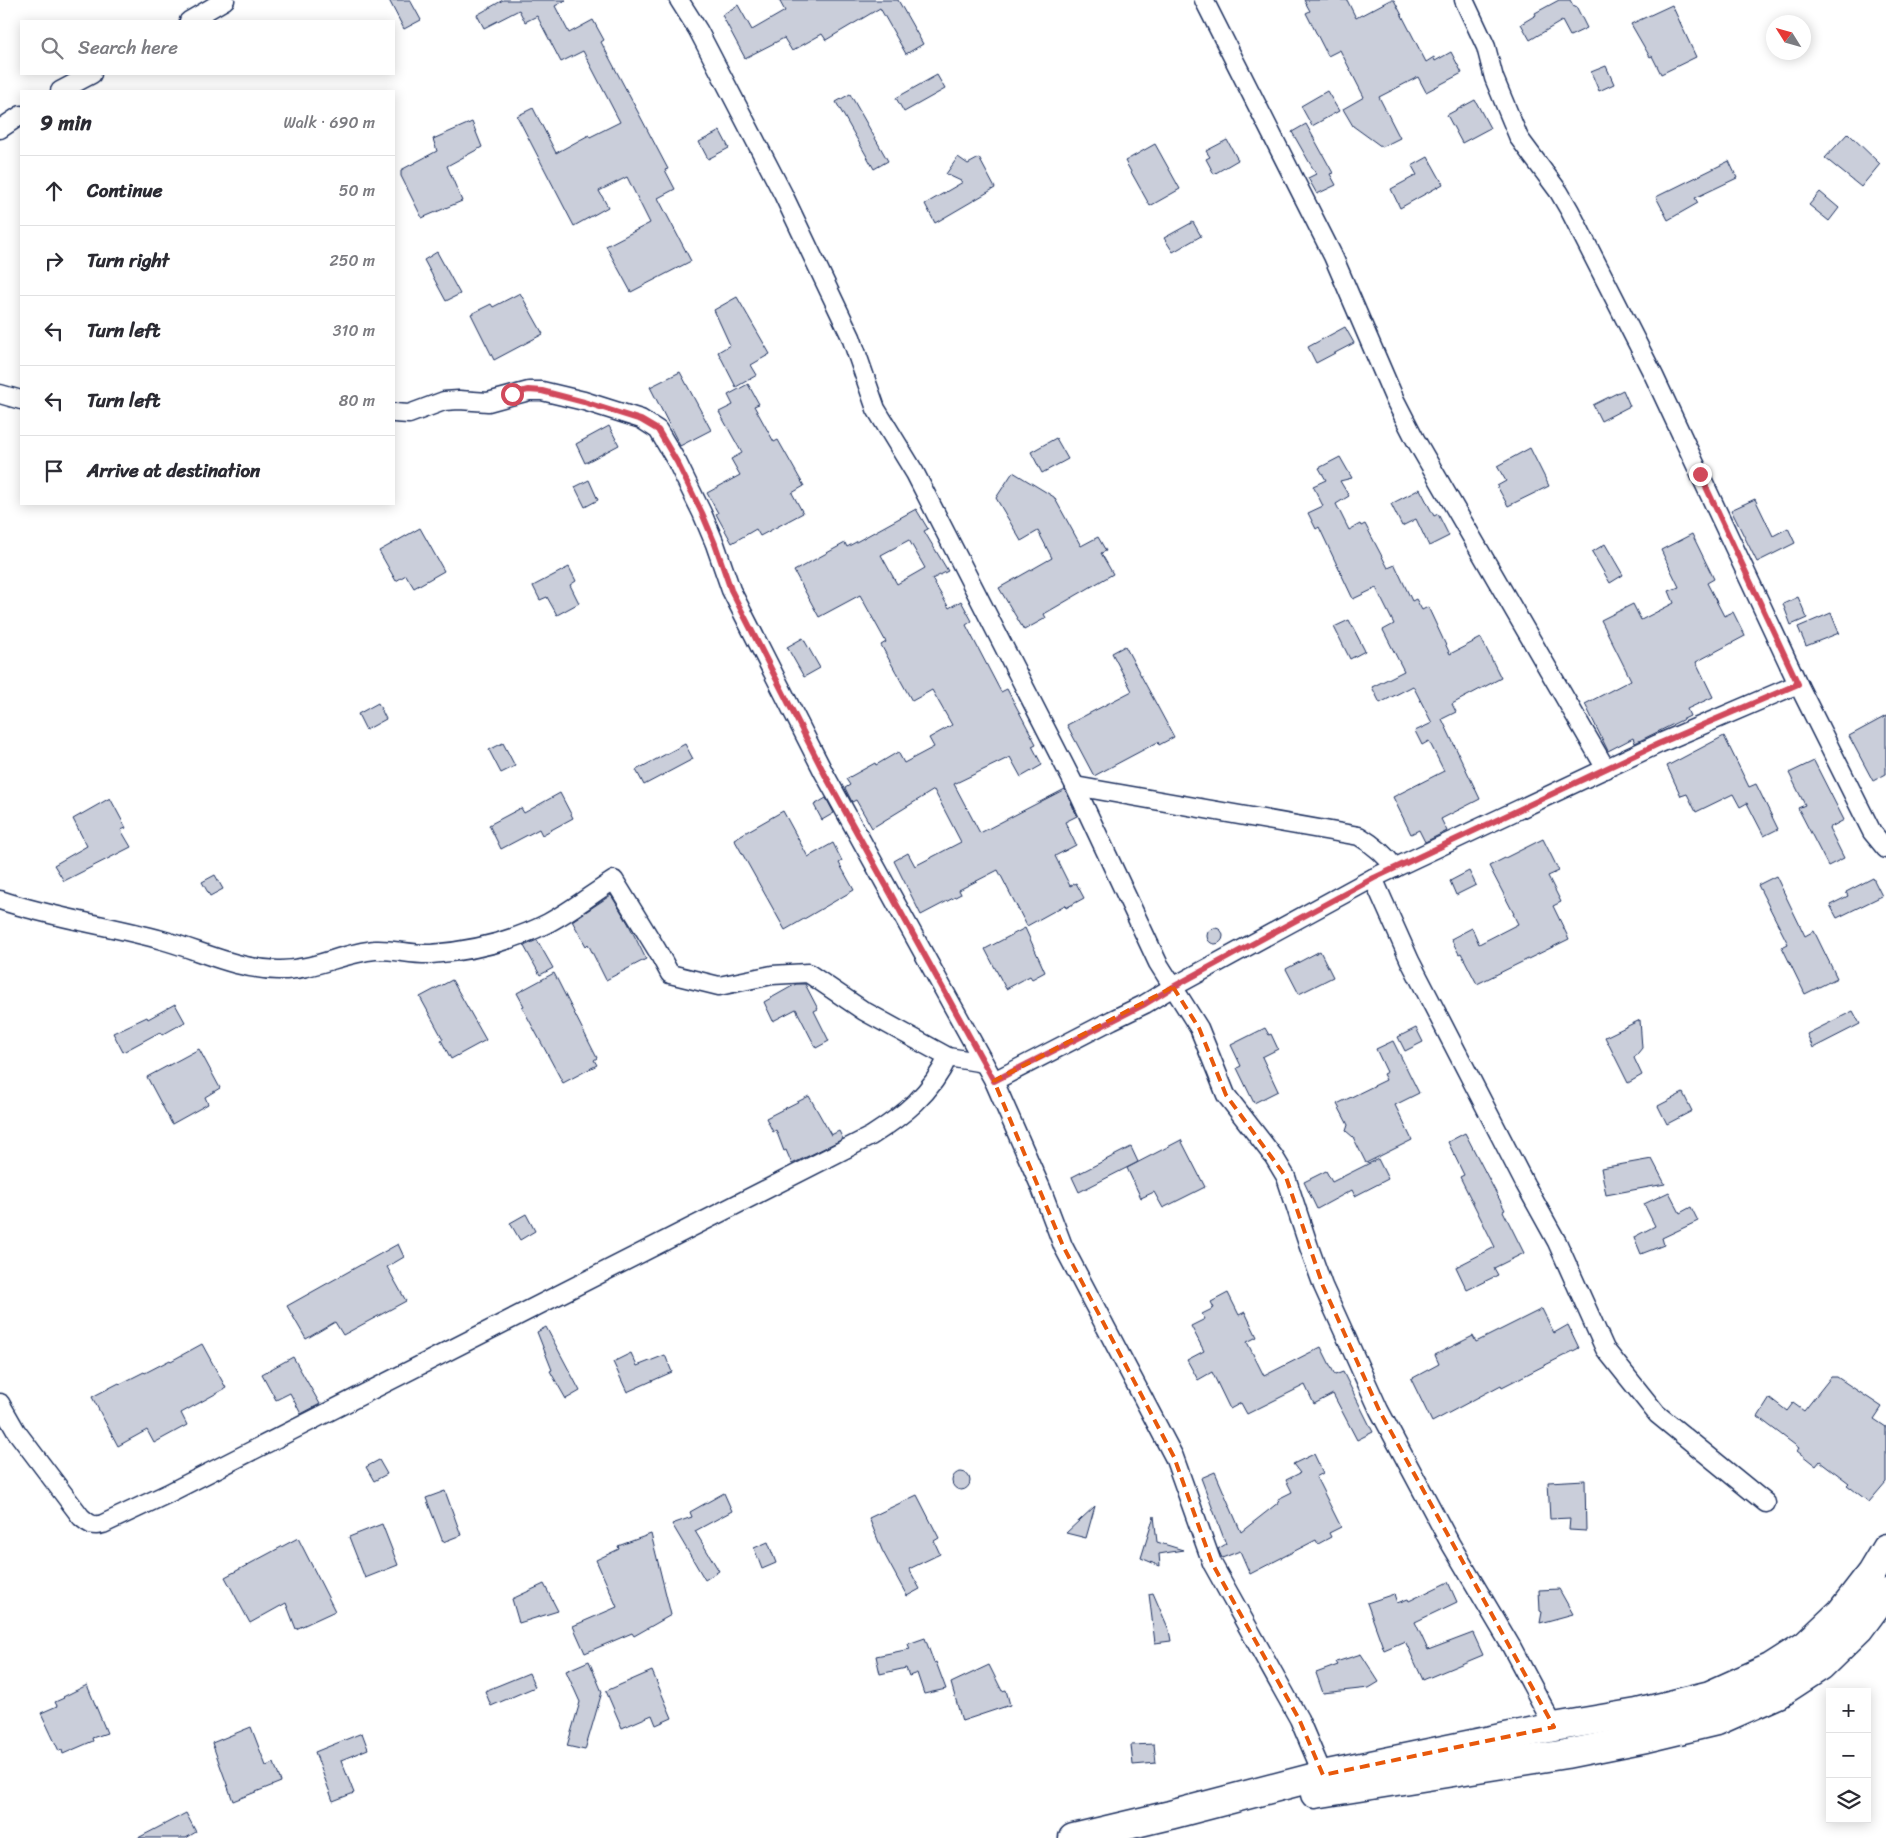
<!DOCTYPE html>
<meta charset="utf-8">
<style>
:root{--surface:#fff;--page:#f7f7f7;--text:#2b2b33;--muted:#7c7c81;--line:#e1e1e2}
body{margin:0;font-family:Sriracha,sans-serif;background:var(--page);color:var(--text)}
.controls{position:absolute;right:15px;bottom:15px;display:grid;overflow:hidden;border-radius:0px;box-shadow:0 2px 12px #0003}
.controls button{width:45px;height:45px;display:grid;place-items:center;padding:0;border:0;border-bottom:1px solid var(--line);background:var(--surface);color:var(--text);font:25px sans-serif}
.compass{position:absolute;left:1766px;top:15px;width:45px;height:45px;border-radius:50%;background:var(--surface);box-shadow:0 2px 12px #0003;rotate:307deg}
.stop{position:absolute;width:15px;height:15px;margin:-11px;border:4px solid #d1495b;border-radius:50%;background:#fff}
.stop.end{background:#d1495b;border-color:#fff;box-shadow:0 1px 5px #0008}
.list{margin:0;padding:0;list-style:none}
h2{display:flex;justify-content:space-between;align-items:center;height:65px;margin:0;padding:0 20px;font-size:21px}
h2 small{font-size:16px;font-weight:400;color:var(--muted)}
.list li{display:grid;grid-template-columns:32px 1fr auto;gap:15px;align-items:center;box-sizing:border-box;height:70px;padding:0 20px;border-top:1px solid var(--line)}
.list b{display:block;font-size:19px;white-space:nowrap}
.list em{font-size:16px;font-style:normal;color:var(--muted)}
.icon{flex:none;width:28px;height:28px;fill:none;stroke:currentColor;stroke-width:2;stroke-linecap:round;stroke-linejoin:round}
.map{position:relative;flex:none;width:1886px;height:1838px;overflow:hidden}
.search{position:absolute;background:var(--surface);box-shadow:0 2px 12px #0003;left:20px;top:20px;width:375px;height:55px;display:flex;align-items:center;gap:12px;box-sizing:border-box;padding:0 18px;border-radius:0px;color:var(--muted);font-size:19px}
.panel{position:absolute;background:var(--surface);box-shadow:0 2px 12px #0003;left:20px;top:90px;width:375px;height:415px;border-radius:0px}
.map>svg:first-child{display:block}
</style>
<div class="map">
<svg width="1886" height="1838" viewBox="0 0 1886 1838">
<rect width="100%" height="100%" fill="#fff"/>
<filter id="ink" filterUnits="userSpaceOnUse"><feTurbulence type="fractalNoise" baseFrequency=".02" numOctaves="2"/><feDisplacementMap in="SourceGraphic" scale="10" xChannelSelector="R" yChannelSelector="G"/><feConvolveMatrix kernelMatrix="1 2 1 2 8 2 1 2 1" color-interpolation-filters="sRGB"/></filter>
<g filter="url(#ink)">
<g fill="#caceda" stroke="#1b2f5e" fill-rule="evenodd">
<polygon points="389,0 410,0 421,20 404,29"/>
<polygon points="503,0 566,0 555,6 569,33 593,20 604,40 601,42 668,169 665,170 675,189 658,198 691,261 631,292 606,246 650,223 627,177 599,191 608,207 574,226 517,116 533,108 556,153 589,135 590,137 620,122 583,51 561,62 537,16 525,22 519,10 484,28 477,15"/>
<polygon points="779,0 898,0 923,44 906,54 880,8 826,40 822,34 792,51 784,38 745,58 722,15 738,5 752,30 785,11"/>
<polygon points="1304,0 1347,0 1356,18 1390,0 1394,0 1426,62 1434,57 1435,61 1451,52 1462,73 1426,92 1418,77 1379,97 1400,138 1382,147 1353,126 1343,109 1364,97 1340,50 1328,56 1306,13 1310,11"/>
<polygon points="1559,0 1570,0 1574,7 1576,6 1587,28 1570,36 1562,21 1530,40 1521,24 1536,15 1535,13"/>
<polygon points="1672,5 1696,57 1661,74 1652,56 1650,57 1631,24"/>
<polygon points="1606,66 1614,84 1599,91 1591,72"/>
<polygon points="937,75 945,89 904,112 896,98"/>
<polygon points="1327,91 1339,111 1312,126 1301,106"/>
<polygon points="850,94 888,161 874,169 836,102"/>
<polygon points="1475,100 1490,128 1462,143 1447,115"/>
<polygon points="472,122 482,147 447,166 462,201 422,218 401,176 401,170 437,151 433,139"/>
<polygon points="1306,124 1333,173 1330,174 1336,185 1317,194 1308,178 1316,174 1292,132"/>
<polygon points="720,131 729,148 708,159 699,142"/>
<polygon points="1848,133 1880,164 1861,187 1825,158"/>
<polygon points="1227,140 1238,160 1214,174 1206,159 1210,157 1206,151"/>
<polygon points="1155,144 1180,189 1150,206 1125,161"/>
<polygon points="958,157 968,164 979,158 995,188 935,223 925,204 963,182 946,174"/>
<polygon points="1428,157 1443,184 1400,208 1391,189 1417,175 1412,166"/>
<polygon points="1729,161 1737,178 1695,198 1698,203 1668,220 1656,197"/>
<polygon points="1820,192 1839,208 1829,221 1809,205"/>
<polygon points="1193,222 1201,236 1173,252 1164,238"/>
<polygon points="437,252 460,294 446,301 424,260"/>
<polygon points="520,293 543,334 494,360 471,314 491,304 493,307"/>
<polygon points="737,297 770,354 751,365 757,375 736,387 718,352 730,345 714,310"/>
<polygon points="1345,327 1354,343 1316,363 1308,347"/>
<polygon points="680,372 711,430 680,446 650,387"/>
<polygon points="748,384 759,404 754,406 774,442 778,440 804,486 792,493 803,513 760,536 756,529 732,543 716,514 718,513 707,493 740,475 731,459 742,453 719,412 733,405 728,395"/>
<polygon points="1623,390 1630,406 1601,421 1593,405"/>
<polygon points="609,426 619,445 585,463 576,444"/>
<polygon points="1056,438 1068,459 1042,473 1031,452"/>
<polygon points="1530,448 1549,486 1508,506 1497,486 1506,481 1497,466"/>
<polygon points="1340,457 1352,478 1340,481 1349,496 1336,504 1349,530 1360,524 1361,526 1365,524 1388,568 1395,565 1412,601 1416,599 1422,610 1428,607 1450,654 1481,638 1501,678 1452,704 1456,712 1442,719 1480,799 1441,819 1447,831 1425,842 1419,830 1411,834 1393,797 1444,771 1429,741 1422,745 1415,731 1432,723 1413,686 1380,703 1372,687 1404,671 1383,630 1394,624 1376,588 1353,599 1319,527 1316,529 1308,513 1323,506 1313,486 1326,480 1319,468"/>
<polygon points="1013,472 1054,497 1081,546 1098,537 1106,551 1101,553 1113,574 1044,614 1046,618 1024,630 999,588 1052,558 1038,531 1021,541 996,498"/>
<polygon points="589,480 598,500 585,507 575,487"/>
<polygon points="1420,489 1434,516 1438,514 1449,536 1429,546 1416,519 1402,526 1391,504"/>
<polygon points="1755,499 1773,536 1788,528 1795,543 1757,562 1731,510"/>
<path d="M916,509L928,529L924,531L948,571L932,579L949,608L961,601L972,621L966,625L1001,692L1007,689L1036,744L1032,746L1042,765L1021,777L1010,757L954,784L980,833L1065,789L1077,816L1065,822L1076,845L1055,856L1070,886L1076,883L1084,898L1066,908L1065,905L1027,926L998,870L959,890L961,894L921,915L894,861L908,853L915,866L961,842L934,790L872,828L856,800L852,802L845,788L850,785L846,779L875,763L876,765L898,752L904,763L934,747L929,738L952,725L932,690L912,701L881,645L886,642L860,595L819,617L794,571L845,543L847,547ZM909,540L925,568L897,584L881,555Z"/>
<polygon points="420,528 444,571 414,588 406,575 396,581 379,551"/>
<polygon points="1692,534 1714,579 1707,583 1724,616 1733,612 1745,636 1696,662 1713,697 1687,709 1690,716 1635,743 1633,738 1608,751 1585,704 1631,680 1601,620 1633,604 1641,620 1674,603 1669,591 1679,587 1661,550"/>
<polygon points="1605,544 1623,575 1610,583 1592,552"/>
<polygon points="569,567 576,581 570,585 579,603 557,615 547,597 540,600 533,586"/>
<polygon points="1798,597 1807,618 1791,625 1783,604"/>
<polygon points="1831,613 1839,633 1806,646 1798,627"/>
<polygon points="1349,620 1365,651 1350,659 1334,627"/>
<polygon points="803,638 820,668 804,677 787,647"/>
<polygon points="1125,646 1174,737 1159,745 1158,742 1094,776 1067,725 1132,691 1112,653"/>
<polygon points="378,703 386,719 366,730 358,714"/>
<polygon points="1886,716 1886,774 1873,781 1849,736"/>
<polygon points="1724,736 1749,787 1756,784 1778,829 1764,836 1747,803 1740,807 1733,794 1696,812 1687,794 1681,796 1667,766"/>
<polygon points="503,743 515,766 501,773 489,750"/>
<polygon points="685,744 693,759 644,785 636,770"/>
<polygon points="1814,761 1844,820 1829,828 1844,858 1828,866 1798,808 1805,805 1789,773"/>
<polygon points="560,793 573,818 542,835 539,829 501,849 489,825 521,808 524,813"/>
<polygon points="110,798 126,828 121,830 131,847 64,881 54,865 87,846 73,819"/>
<polygon points="826,798 834,813 822,820 814,805"/>
<polygon points="783,811 808,857 833,843 842,861 839,863 854,890 785,930 734,839"/>
<polygon points="1543,839 1559,871 1548,876 1561,902 1553,906 1569,939 1477,984 1461,953 1459,954 1451,939 1472,928 1479,944 1518,924 1513,914 1514,914 1489,866"/>
<polygon points="1469,871 1476,885 1456,895 1450,881"/>
<polygon points="215,875 223,889 210,896 202,882"/>
<polygon points="1776,876 1805,936 1814,931 1837,978 1805,994 1782,947 1788,944 1758,885"/>
<polygon points="1873,878 1882,896 1837,918 1830,905 1848,896 1846,892"/>
<polygon points="611,895 628,923 646,959 606,980 588,944 586,946 572,921"/>
<circle cx="1215" cy="936" r="8"/>
<polygon points="1025,928 1045,972 1032,979 1030,976 1006,989 985,949"/>
<polygon points="537,940 553,968 540,975 524,946"/>
<polygon points="1320,951 1333,977 1299,994 1286,969"/>
<polygon points="554,973 597,1058 594,1060 597,1065 563,1083 522,1007 524,1006 517,993"/>
<polygon points="452,980 486,1040 451,1059 441,1040 443,1039 420,997"/>
<polygon points="796,984 805,984 818,1009 814,1011 829,1041 816,1048 796,1009 773,1021 764,1002"/>
<polygon points="175,1004 185,1022 162,1035 160,1032 123,1052 113,1033 147,1017 148,1019"/>
<polygon points="1853,1011 1860,1024 1813,1048 1807,1034"/>
<polygon points="1640,1020 1642,1048 1634,1058 1642,1075 1628,1083 1605,1037"/>
<polygon points="1265,1028 1269,1035 1271,1034 1278,1049 1262,1057 1278,1091 1254,1103 1237,1068 1241,1066 1231,1045"/>
<polygon points="1416,1028 1423,1042 1405,1051 1398,1037"/>
<polygon points="1393,1041 1419,1093 1395,1105 1412,1140 1366,1163 1353,1137 1346,1131 1348,1125 1337,1104 1386,1080 1383,1074 1387,1072 1376,1049"/>
<polygon points="199,1049 220,1088 205,1097 208,1104 172,1124 147,1077"/>
<polygon points="1683,1093 1692,1111 1667,1124 1658,1106"/>
<polygon points="809,1096 831,1135 839,1131 843,1139 792,1164 786,1150 784,1151 776,1130 773,1132 766,1118"/>
<polygon points="1465,1133 1505,1210 1503,1211 1524,1253 1494,1268 1498,1275 1467,1290 1456,1267 1495,1247 1460,1177 1464,1175 1448,1142"/>
<polygon points="1181,1140 1205,1187 1163,1208 1154,1192 1141,1198 1127,1168"/>
<polygon points="1131,1147 1138,1162 1079,1192 1072,1177"/>
<polygon points="1378,1159 1388,1179 1355,1196 1352,1190 1317,1209 1304,1182 1326,1171 1332,1182"/>
<polygon points="1652,1159 1665,1184 1606,1195 1601,1168"/>
<polygon points="1669,1192 1680,1213 1691,1207 1698,1221 1662,1238 1664,1245 1641,1254 1634,1237 1655,1226 1644,1204"/>
<polygon points="526,1214 535,1231 520,1240 510,1223"/>
<polygon points="398,1244 404,1257 387,1267 406,1301 343,1335 335,1322 306,1339 287,1306"/>
<polygon points="1228,1293 1239,1315 1245,1312 1257,1337 1247,1342 1264,1376 1321,1347 1335,1375 1343,1372 1373,1432 1357,1440 1333,1394 1314,1404 1305,1385 1247,1414 1241,1403 1230,1409 1212,1372 1198,1380 1187,1360 1204,1351 1191,1326 1205,1319 1202,1314 1214,1308 1211,1302"/>
<polygon points="1542,1309 1554,1333 1568,1325 1579,1348 1502,1387 1501,1385 1432,1422 1411,1379 1439,1364 1435,1355 1473,1336 1476,1342"/>
<polygon points="546,1327 580,1391 566,1399 550,1371 552,1370 537,1332"/>
<polygon points="202,1344 226,1388 181,1413 187,1425 154,1443 147,1430 118,1446 92,1397 119,1383 120,1384 144,1372 145,1373 170,1360 171,1361"/>
<polygon points="631,1353 637,1366 665,1355 672,1372 627,1392 613,1362"/>
<polygon points="293,1357 320,1404 301,1414 290,1393 276,1400 262,1374"/>
<polygon points="1831,1377 1837,1377 1882,1407 1874,1419 1886,1427 1886,1482 1869,1502 1847,1485 1849,1483 1820,1461 1816,1466 1797,1451 1799,1448 1758,1417 1770,1398 1787,1411 1793,1403 1804,1411"/>
<polygon points="1314,1454 1323,1473 1316,1477 1341,1527 1329,1533 1331,1537 1318,1544 1316,1540 1250,1574 1240,1551 1222,1558 1218,1549 1226,1544 1201,1478 1215,1472 1241,1532 1279,1502 1278,1499 1292,1492 1286,1480 1300,1473 1293,1464"/>
<polygon points="379,1460 387,1474 374,1481 366,1467"/>
<circle cx="961" cy="1481" r="9"/>
<polygon points="1585,1480 1586,1531 1569,1530 1570,1518 1550,1519 1548,1482"/>
<polygon points="445,1491 461,1535 443,1542 426,1498"/>
<polygon points="724,1493 732,1511 695,1531 719,1571 705,1580 672,1524 692,1517 690,1512"/>
<polygon points="917,1495 939,1538 934,1541 940,1554 909,1569 920,1589 907,1596 882,1550 869,1518"/>
<polygon points="1095,1506 1086,1538 1066,1533"/>
<polygon points="1154,1516 1157,1542 1183,1550 1159,1554 1160,1566 1141,1558"/>
<polygon points="382,1524 398,1565 365,1578 349,1537"/>
<polygon points="651,1534 671,1615 634,1636 632,1633 585,1653 573,1626 617,1607 596,1560 619,1549 618,1546"/>
<polygon points="298,1538 335,1611 296,1629 286,1603 250,1623 225,1577"/>
<polygon points="768,1542 776,1563 762,1569 754,1548"/>
<polygon points="1448,1582 1457,1602 1415,1622 1428,1650 1473,1633 1483,1655 1423,1680 1405,1641 1384,1650 1367,1603 1394,1594 1397,1603 1408,1599 1409,1601"/>
<polygon points="544,1584 558,1611 519,1623 512,1599"/>
<polygon points="1559,1589 1573,1614 1540,1623 1542,1612 1540,1611 1539,1590"/>
<polygon points="1153,1593 1169,1630 1171,1641 1155,1643 1149,1594"/>
<polygon points="925,1638 934,1663 936,1662 946,1689 924,1694 917,1673 909,1676 906,1668 880,1674 876,1656 910,1649 908,1644"/>
<polygon points="1361,1654 1379,1682 1369,1688 1323,1693 1316,1673 1338,1665 1336,1662"/>
<polygon points="589,1661 602,1692 585,1750 567,1746 580,1702 566,1671"/>
<polygon points="989,1665 1002,1691 1006,1690 1010,1705 962,1721 951,1683"/>
<polygon points="652,1671 672,1718 656,1725 652,1715 622,1728 606,1691"/>
<polygon points="529,1673 535,1687 491,1706 485,1691"/>
<polygon points="87,1685 107,1733 92,1738 93,1741 63,1754 62,1750 59,1751 41,1713 57,1706 55,1702 64,1698 63,1697"/>
<polygon points="251,1727 266,1766 274,1763 281,1782 233,1801 212,1743"/>
<polygon points="362,1733 368,1749 341,1760 354,1793 333,1801 315,1752"/>
<polygon points="1154,1744 1156,1763 1133,1765 1131,1745"/>
<polygon points="186,1813 196,1832 186,1838 138,1838"/>
</g>
<g fill="none" stroke-linecap="round" stroke-linejoin="round">
<g stroke="#1b2f5e" stroke-width="21">
<g id="minor">
<polyline points="679,0 698,30 783,194 851,337 876,409 915,473 1075,786 1158,963 1199,1028 1226,1095 1274,1157 1286,1177 1309,1247 1323,1286 1379,1410 1450,1543 1511,1646 1554,1727"/>
<polyline points="1204,0 1333,256 1395,400 1415,439 1606,769"/>
<polyline points="1464,0 1486,47 1494,78 1519,138 1559,192 1570,211 1654,376 1798,684 1872,832 1886,849"/>
<polyline points="189,21 225,0"/>
<polyline points="60,91 92,74"/>
<polyline points="0,129 21,115"/>
<polyline points="0,394 21,400"/>
<polyline points="394,413 409,414 444,401 459,400 488,402 529,391 542,391 584,401 641,419 658,430 677,462 702,513 715,544 731,590 824,773 994,1081 1041,1188 1063,1246 1174,1457 1212,1563 1299,1719 1323,1775"/>
<path d="M1075,786L1359,836C1374,845 1385,854 1395,868"/>
<polyline points="1373,878 1410,961 1525,1184 1557,1242 1605,1349 1657,1414 1766,1503"/>
<path d="M0,900C53,918 108,925 162,940C202,951 235,969 278,970C312,971 342,953 375,950C394,949 412,955 431,954C471,951 511,942 548,923C571,911 592,894 614,880L657,950L670,974L719,986L772,975L808,973L864,1011L948,1057L984,1063"/>
<polyline points="994,1081 1112,1020 1145,1004 1173,987 1373,878 1658,744 1798,684"/>
<path d="M0,1403L16,1431L81,1517C89,1524 93,1527 103,1524L167,1494L871,1136C904,1115 931,1094 948,1057"/>
</g>
</g>
<g stroke="#1b2f5e" stroke-width="31">
<g id="trunk">
<polyline points="1315,1794 1566,1754 1646,1738 1717,1721 1778,1694 1821,1666 1859,1629 1886,1593"/>
<polyline points="1073,1838 1170,1815 1323,1775 1554,1727 1637,1713 1710,1695 1770,1668 1806,1645 1841,1612 1871,1573 1886,1548"/>
</g>
</g>
<use href="#minor" stroke="#fff" stroke-width="18"/>
<use href="#trunk" stroke="#fff" stroke-width="28"/>
</g>
</g>
<g fill="none" stroke-linecap="round" stroke-linejoin="round" filter="url(#ink)">
<polyline stroke="#d1495b" stroke-width="6" points="512,394 528,390 542,391 584,402 641,420 658,430 677,462 702,513 715,544 731,590 824,773 994,1081 1145,1004 1173,987 1374,878 1658,744 1798,684 1700,474"/>
</g>
<path fill="none" stroke="#e8590c" stroke-width="4" stroke-dasharray="10 6" stroke-linejoin="round" d="M1173,987L1199,1028L1226,1095L1286,1177L1323,1286L1379,1410L1554,1727L1323,1775L1299,1719L1212,1563L1174,1457L1063,1246L994,1081Z"/>
</svg>
<div class="controls">
<button>+</button>
<button>−</button>
<button><svg class="icon" aria-label="layers" viewBox="0 0 24 24"><path d="M12 4l9 5-9 5-9-5zM3 14l9 5 9-5"/></svg></button>
</div>
<svg class="compass" viewBox="-18 -18 36 36"><path d="M0-13l5 13h-10z" fill="#e53935"/><path d="M0 13l5-13h-10z" fill="#7c7c81"/></svg>
<div class="stop" style="left:512px;top:394px"></div>
<div class="stop end" style="left:1700px;top:474px"></div>
<div class="search"><svg class="icon" aria-label="search" viewBox="0 0 24 24"><circle cx="10" cy="10" r="6"/><path d="M15 15l6 6"/></svg>Search here</div>
<section class="panel">
<h2>9 min<small>Walk · 690 m</small></h2>
<ul class="list">
<li><svg class="icon" aria-label="ahead" viewBox="0 0 24 24"><path d="M12 20V5M6 11l6-6 6 6"/></svg><div><b>Continue</b></div><em>50 m</em></li>
<li><svg class="icon" aria-label="right" viewBox="0 0 24 24"><path d="M7 20v-9h11M14 6l5 5-5 5"/></svg><div><b>Turn right</b></div><em>250 m</em></li>
<li><svg class="icon" aria-label="left" viewBox="0 0 24 24"><path d="M17 20v-9H6M10 6l-5 5 5 5"/></svg><div><b>Turn left</b></div><em>310 m</em></li>
<li><svg class="icon" aria-label="left" viewBox="0 0 24 24"><path d="M17 20v-9H6M10 6l-5 5 5 5"/></svg><div><b>Turn left</b></div><em>80 m</em></li>
<li><svg class="icon" aria-label="arrive" viewBox="0 0 24 24"><path d="M6 21V4h12l-3 4 3 4H6"/></svg><div><b>Arrive at destination</b></div></li>
</ul>
</section>
</div>
